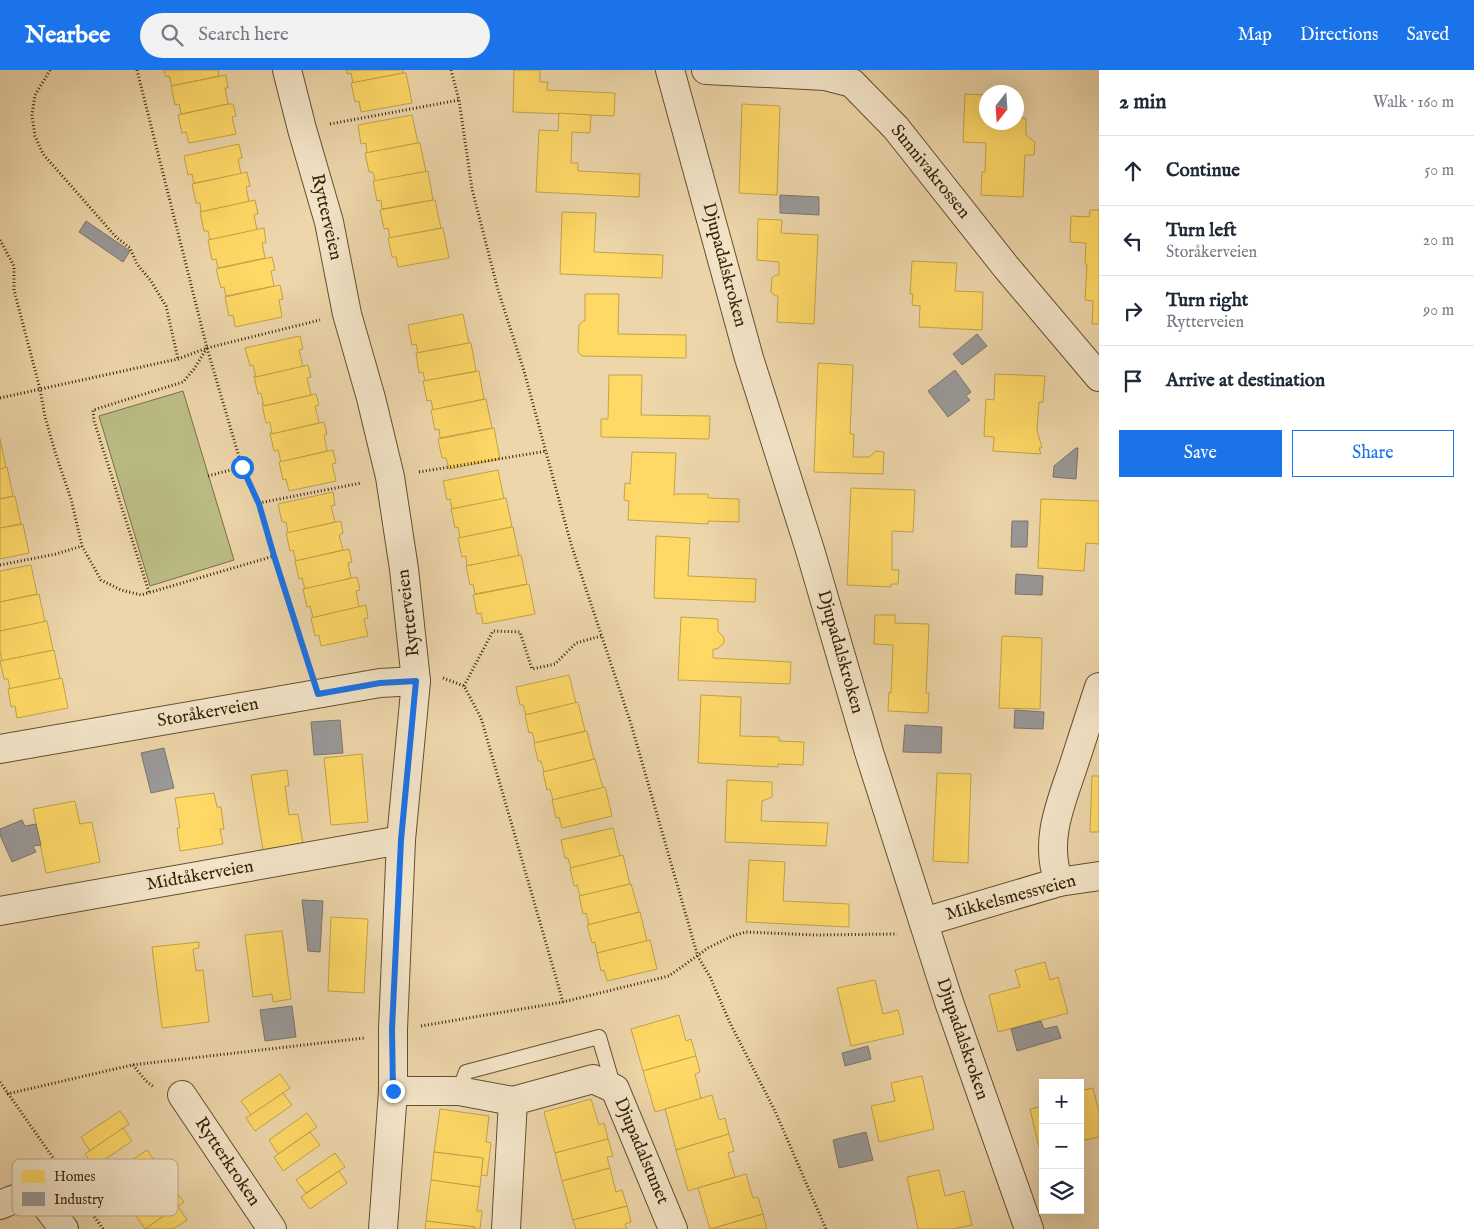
<!DOCTYPE html>
<meta charset="utf-8">
<style>
:root{--surface:#fff;--page:#f2f2f3;--text:#1f2937;--muted:#747a83;--line:#e0e1e3;--accent:#1a73e8}
body{margin:0;font-family:"IM FELL English",serif;background:var(--page);color:var(--text)}
.controls{position:absolute;right:15px;bottom:15px;display:grid;overflow:hidden;border-radius:0px;box-shadow:0 5px 20px #0002}
.controls button{width:45px;height:45px;display:grid;place-items:center;padding:0;border:0;border-bottom:1px solid var(--line);background:var(--surface);color:var(--text);font:25px sans-serif}
.compass{position:absolute;left:979px;top:15px;width:45px;height:45px;border-radius:50%;background:var(--surface);box-shadow:0 5px 20px #0002;rotate:197deg}
.stop{position:absolute;width:15px;height:15px;margin:-11px;border:4px solid #1a73e8;border-radius:50%;background:#fff}
.stop.end{background:#1a73e8;border-color:#fff;box-shadow:0 1px 5px #0008}
.list{margin:0;padding:0;list-style:none}
h2{display:flex;justify-content:space-between;align-items:center;height:65px;margin:0;padding:0 20px;font-size:21px}
h2 small{font-size:16px;font-weight:400;color:var(--muted)}
.list li{display:grid;grid-template-columns:32px 1fr auto;gap:15px;align-items:center;box-sizing:border-box;height:70px;padding:0 20px;border-top:1px solid var(--line)}
.list b{display:block;font-size:19px;white-space:nowrap}
.list p{margin:0;font-size:16px;white-space:nowrap;color:var(--muted)}
.list em{font-size:16px;font-style:normal;color:var(--muted)}
.actions{display:flex;gap:10px;padding:15px 20px}
.actions a{flex:1;padding:11px 0;border:1px solid var(--accent);border-radius:0px;text-align:center;font-size:18px;color:var(--accent)}
.actions .main{background:var(--accent);color:#fff}
.icon{flex:none;width:28px;height:28px;fill:none;stroke:currentColor;stroke-width:2;stroke-linecap:round;stroke-linejoin:round}
.map{position:relative;flex:none;width:1099px;height:1159px;overflow:hidden}
header{display:flex;align-items:center;gap:30px;box-sizing:border-box;height:70px;padding:0 25px;background:var(--accent);color:#fff}
header strong{font-size:24px}
nav{display:flex;gap:28px;margin-inline-start:auto;font-size:18px}
.search{width:350px;height:45px;background:var(--page);display:flex;align-items:center;gap:12px;box-sizing:border-box;padding:0 18px;border-radius:28px;color:var(--muted);font-size:19px}
main{display:flex}
aside{flex:1;background:var(--surface)}
.map>svg:first-child{display:block}
</style>
<header>
<strong>Nearbee</strong>
<div class="search"><svg class="icon" aria-label="search" viewBox="0 0 24 24"><circle cx="10" cy="10" r="6"/><path d="M15 15l6 6"/></svg>Search here</div>
<nav><a>Map</a><a>Directions</a><a>Saved</a></nav>
</header>
<main>
<div class="map">
<svg width="1099" height="1159" viewBox="0 0 1099 1159">
<rect width="100%" height="100%" fill="#edd6aa"/>
<filter id="stains"><feTurbulence type="fractalNoise" baseFrequency=".004" numOctaves="4"/><feColorMatrix values="0 0 0 0 .2 0 0 0 0 .09 0 0 0 0 .02 0 0 0 .5 -.17"/></filter>
<radialGradient id="worn" r=".72"><stop offset=".6" stop-color="#630" stop-opacity="0"/><stop offset="1" stop-color="#630" stop-opacity=".3"/></radialGradient>
<polygon fill="#bcbd86" stroke="#7a7046" points="183,321 234,490 150,516 99,346"/>
<g fill="#ffd966" stroke="#c3a349">
<polygon points="164,0 218,0 219,6 172,16 169,6 166,7"/>
<polygon points="346,0 403,0 403,3 353,13 351,3 347,4"/>
<polygon points="514,0 540,0 540,12 548,12 547,20 615,23 614,46 513,42"/>
<polygon points="403,3 406,3 412,33 361,42 359,31 355,32 351,13"/>
<polygon points="226,5 228,18 225,18 228,34 181,44 179,34 175,35 171,16"/>
<polygon points="965,24 986,25 986,52 1016,52 1016,48 1026,48 1026,65 1035,72 1034,85 1025,85 1023,127 981,125 982,102 985,102 986,73 963,72"/>
<polygon points="228,34 233,34 236,46 232,47 236,64 189,73 186,62 182,63 178,45"/>
<polygon points="742,34 780,36 777,125 739,123"/>
<polygon points="559,43 591,45 590,63 572,62 571,93 578,93 578,101 640,104 639,127 536,122 539,60 558,61"/>
<polygon points="412,45 418,73 367,83 366,73 361,74 358,55"/>
<polygon points="418,73 420,73 426,102 375,111 373,102 369,102 365,83"/>
<polygon points="239,74 242,88 238,89 241,104 194,113 192,104 188,105 184,86"/>
<polygon points="428,101 433,130 382,139 381,130 377,131 373,111"/>
<polygon points="247,102 250,116 246,117 249,132 201,142 200,133 196,133 192,114"/>
<polygon points="255,130 258,144 254,145 257,160 210,170 208,161 204,161 200,142"/>
<polygon points="433,130 435,130 441,158 390,168 388,158 384,159 380,140"/>
<polygon points="1090,140 1099,140 1099,254 1092,254 1093,231 1085,230 1087,194 1085,194 1086,173 1070,172 1071,146 1089,147"/>
<polygon points="562,142 596,143 594,182 663,185 662,208 560,204"/>
<polygon points="758,149 782,150 781,163 818,165 814,254 777,252 778,226 775,226 771,222 772,208 776,205 779,205 779,192 757,190"/>
<polygon points="264,158 266,173 262,173 265,188 218,198 216,189 212,190 208,170"/>
<polygon points="443,158 449,188 398,197 396,187 392,187 388,168"/>
<polygon points="272,187 275,200 271,201 274,216 226,226 224,217 221,218 216,199"/>
<polygon points="912,191 957,193 955,221 983,222 982,260 919,257 920,236 912,235 913,224 910,224"/>
<polygon points="280,215 283,229 279,230 282,247 235,257 233,245 229,246 225,227"/>
<polygon points="585,224 619,224 618,264 686,265 686,288 582,286 578,282 579,255 583,251 585,251"/>
<polygon points="463,244 469,273 418,283 416,274 412,275 408,255"/>
<polygon points="300,266 303,279 299,280 303,297 256,307 253,295 250,296 245,278"/>
<polygon points="469,273 471,273 476,301 425,311 423,302 419,303 416,283"/>
<polygon points="818,293 853,295 850,364 854,364 853,387 869,387 876,381 884,382 883,404 814,402"/>
<polygon points="308,295 311,307 307,308 311,325 264,336 261,323 258,324 254,306 256,307"/>
<polygon points="479,301 484,329 433,340 431,330 427,331 423,311"/>
<polygon points="995,304 1045,306 1043,332 1039,332 1037,360 1042,378 1039,378 1041,384 993,381 994,367 984,366 986,329 994,330"/>
<polygon points="609,305 642,305 641,345 710,346 709,369 601,367 601,349 608,349"/>
<polygon points="316,324 319,335 315,336 319,353 272,364 270,352 266,353 262,334 264,334 264,336"/>
<polygon points="486,329 492,358 440,368 439,359 435,360 431,340"/>
<polygon points="324,352 327,364 324,365 327,381 281,392 278,380 274,381 270,363 272,362 272,364"/>
<polygon points="494,358 500,389 449,399 446,388 442,388 438,369"/>
<polygon points="0,369 6,398 0,399"/>
<polygon points="333,380 336,393 332,394 336,411 289,421 286,409 283,410 279,392"/>
<polygon points="632,382 676,383 674,425 676,424 708,424 708,428 739,429 739,452 708,451 708,454 628,450 629,431 624,430 625,413 630,414"/>
<polygon points="7,397 13,426 0,429 0,399"/>
<polygon points="498,400 504,429 452,439 450,429 447,430 443,411"/>
<polygon points="851,418 915,420 913,462 892,461 892,500 899,500 898,514 891,514 891,517 847,515"/>
<polygon points="333,422 335,435 331,436 335,452 288,463 286,452 282,452 278,434"/>
<polygon points="15,426 21,454 0,458 0,429"/>
<polygon points="506,428 512,457 460,468 458,457 455,458 451,439"/>
<polygon points="1041,429 1099,431 1099,474 1086,473 1084,501 1038,498"/>
<polygon points="341,451 343,463 339,465 343,480 296,491 293,480 290,481 286,463"/>
<polygon points="23,454 29,483 0,489 0,458"/>
<polygon points="512,457 513,457 519,486 467,496 466,486 462,487 458,468"/>
<polygon points="656,466 690,468 688,506 756,509 755,532 654,528"/>
<polygon points="349,479 352,492 348,493 351,508 305,520 302,508 299,509 295,491"/>
<polygon points="521,485 527,514 475,524 473,514 470,515 466,496"/>
<polygon points="31,495 37,524 0,532 0,501"/>
<polygon points="357,507 360,520 356,521 359,537 313,548 310,536 307,537 303,519"/>
<polygon points="529,514 535,544 483,554 481,543 477,544 473,525"/>
<polygon points="39,524 45,552 0,561 0,532"/>
<polygon points="366,535 368,548 364,549 368,566 321,576 319,565 315,566 311,548"/>
<polygon points="875,545 895,545 895,553 929,554 926,623 929,623 928,643 888,641 889,622 891,623 893,575 874,574"/>
<polygon points="681,547 718,549 718,561 724,568 724,573 717,579 713,579 713,588 791,592 790,614 678,610"/>
<polygon points="47,551 53,580 2,591 0,581 0,561"/>
<polygon points="1002,566 1042,568 1040,639 999,638"/>
<polygon points="54,580 60,609 10,619 8,609 4,609 0,591"/>
<polygon points="569,605 576,633 526,645 523,635 520,635 516,617"/>
<polygon points="62,608 68,638 17,648 15,636 11,637 8,619"/>
<polygon points="701,625 741,627 740,666 779,667 779,671 804,672 803,695 778,694 778,697 698,693"/>
<polygon points="578,632 585,661 535,673 532,662 529,663 525,645"/>
<polygon points="587,661 594,689 544,702 541,691 538,691 534,673"/>
<polygon points="362,684 368,752 331,755 324,688"/>
<polygon points="595,689 603,718 553,730 550,719 547,720 543,702"/>
<polygon points="287,700 289,716 285,716 289,745 298,744 303,774 263,780 251,705"/>
<polygon points="937,703 971,704 968,793 933,791"/>
<polygon points="1092,706 1099,706 1099,762 1090,762"/>
<polygon points="727,710 772,712 772,727 762,731 761,751 828,753 826,776 725,772"/>
<polygon points="605,717 612,746 562,758 559,747 556,748 552,730"/>
<polygon points="214,723 217,737 221,737 224,759 220,759 223,774 180,781 177,758 180,758 175,728"/>
<polygon points="75,731 80,754 92,752 100,792 46,803 33,739"/>
<polygon points="613,758 620,786 571,798 568,788 565,788 561,770"/>
<polygon points="623,785 630,814 580,826 577,815 574,816 570,798"/>
<polygon points="749,790 785,792 783,831 849,834 849,857 746,852"/>
<polygon points="630,814 631,814 639,842 589,855 586,843 583,844 579,826"/>
<polygon points="640,842 647,871 597,883 595,872 592,873 587,855"/>
<polygon points="331,847 368,849 364,923 328,921"/>
<polygon points="282,861 291,929 273,932 272,924 253,927 245,865"/>
<polygon points="650,870 657,899 607,911 604,900 601,901 597,883"/>
<polygon points="199,872 199,878 193,879 196,901 203,900 209,952 162,958 152,877"/>
<polygon points="1045,892 1050,910 1058,907 1068,943 998,962 989,925 1020,917 1015,900"/>
<polygon points="875,910 883,944 898,940 904,964 851,976 837,918"/>
<polygon points="679,945 686,971 691,969 696,986 643,1001 631,959"/>
<polygon points="696,986 700,1002 695,1004 701,1029 655,1042 643,1001"/>
<polygon points="280,1004 290,1018 251,1045 241,1031"/>
<polygon points="922,1006 934,1059 879,1072 871,1036 895,1031 891,1013"/>
<polygon points="1093,1018 1099,1043 1099,1067 1080,1071 1080,1021"/>
<polygon points="283,1023 292,1035 255,1061 246,1048"/>
<polygon points="712,1025 719,1050 725,1048 729,1064 676,1080 665,1039"/>
<polygon points="591,1029 599,1055 604,1053 608,1069 555,1083 544,1042"/>
<polygon points="1043,1036 1043,1080 1040,1081 1030,1039"/>
<polygon points="440,1039 489,1046 486,1072 491,1073 487,1106 481,1105 483,1088 434,1082"/>
<polygon points="120,1041 129,1054 90,1081 81,1067"/>
<polygon points="307,1043 317,1057 278,1084 269,1070"/>
<polygon points="123,1058 132,1071 94,1097 85,1084"/>
<polygon points="310,1062 320,1075 283,1101 274,1087"/>
<polygon points="729,1064 734,1081 728,1083 735,1107 688,1121 676,1080"/>
<polygon points="608,1069 613,1086 607,1087 610,1098 562,1111 555,1083"/>
<polygon points="147,1080 157,1094 118,1120 108,1106"/>
<polygon points="434,1082 483,1088 480,1117 431,1110"/>
<polygon points="335,1083 345,1097 306,1123 296,1110"/>
<polygon points="610,1098 616,1122 622,1120 627,1136 573,1150 562,1111"/>
<polygon points="939,1100 945,1126 964,1121 972,1155 953,1159 918,1159 907,1107"/>
<polygon points="339,1101 347,1113 310,1139 301,1127"/>
<polygon points="746,1104 753,1128 758,1127 763,1144 710,1159 698,1118"/>
<polygon points="431,1110 480,1117 477,1141 482,1141 480,1159 474,1159 475,1157 426,1151"/>
<polygon points="174,1119 184,1132 145,1159 136,1146"/>
<polygon points="178,1136 187,1150 173,1159 145,1159"/>
<polygon points="627,1136 631,1152 625,1154 627,1159 576,1159 573,1150"/>
<polygon points="763,1144 767,1159 711,1159"/>
<polygon points="426,1151 475,1157 474,1159 425,1159"/>
</g>
<g fill="#999" stroke="#7c766d">
<polygon points="780,125 819,127 819,145 780,143"/>
<polygon points="86,151 130,181 123,192 79,162"/>
<polygon points="977,264 987,276 962,295 953,284"/>
<polygon points="955,300 971,322 966,326 970,330 948,347 928,321"/>
<polygon points="1076,378 1078,378 1076,409 1053,407 1054,396"/>
<polygon points="1012,451 1028,451 1027,477 1011,477"/>
<polygon points="1016,504 1043,506 1042,525 1015,524"/>
<polygon points="1015,640 1044,642 1043,659 1014,658"/>
<polygon points="340,650 343,683 314,685 311,652"/>
<polygon points="905,655 942,657 941,683 903,682"/>
<polygon points="164,678 174,718 151,723 141,683"/>
<polygon points="22,750 25,756 36,754 41,775 33,776 36,782 12,792 0,765 0,759"/>
<polygon points="302,830 323,831 320,882 308,881"/>
<polygon points="292,936 296,967 265,971 260,940"/>
<polygon points="1041,951 1044,959 1057,956 1061,968 1017,981 1011,959"/>
<polygon points="868,976 871,989 845,996 842,983"/>
<polygon points="866,1062 873,1090 839,1098 833,1070"/>
</g>
<g fill="none" stroke-linecap="round" stroke-linejoin="round">
<g stroke="#64502e" stroke-width="16">
<polyline id="lane" points="459,1021 466,1002 599,967 614,1018"/>
</g>
<g stroke="#64502e" stroke-width="30">
<g id="street">
<polyline points="287,0 302,59 329,152 347,244 371,328 390,407 404,499 416,611 401,770 393,959 393,1021 383,1159"/>
<polyline points="670,0 749,288 810,480 869,682 949,932 1029,1159"/>
<polyline points="706,0 825,6 852,13 896,58 1006,197 1099,307"/>
<polyline points="0,679 380,613 416,611"/>
<path d="M1059,812C1044,772 1060,735 1073,697C1082,670 1090,644 1099,617"/>
<polyline points="0,841 401,770"/>
<polyline points="924,852 1059,812 1099,806"/>
<polyline points="393,1021 459,1021 513,1031"/>
<polyline points="182,1025 272,1159"/>
<path d="M0,1135C42,1117 38,1127 64,1159"/>
<polyline points="506,1159 513,1031 593,1009 615,1019 673,1159"/>
</g>
</g>
<g stroke="#372405" stroke-width="3" stroke-dasharray="1 2.5" stroke-linecap="butt">
<polyline points="50,0 35,25 32,45 35,66 43,84 116,167 130,178 137,194 151,211 166,236 178,289"/>
<polyline points="137,0 207,278 242,397 259,433 274,486 309,597"/>
<polyline points="451,0 459,30 472,119 498,220 524,301 571,474 631,654 698,887 710,907 730,953 775,1041 826,1159"/>
<polyline points="330,54 459,30"/>
<polyline points="0,170 14,196 14,220 40,319 45,347 56,385 71,429 82,476 101,510 121,520 141,525 274,486"/>
<polyline points="0,328 178,289 207,278 320,250"/>
<polyline points="419,402 547,381"/>
<polyline points="208,406 242,397"/>
<polyline points="259,433 361,413"/>
<polyline points="0,495 56,484 82,476"/>
<polyline points="149,522 111,404 94,351 93,340 183,312 194,299 207,278"/>
<polyline points="443,608 464,616 481,648 563,932"/>
<polyline points="464,616 493,561 520,562 532,599 555,594 576,573 601,566"/>
<polyline points="421,956 563,932 669,906 708,878 732,866 746,862 815,865 897,864"/>
<polyline points="133,995 146,1011 154,1017"/>
<polyline points="0,1012 103,1159"/>
<polyline points="7,1024 132,995 364,968"/>
<polyline points="50,1102 55,1090"/>
</g>
<use href="#lane" stroke="#f3e4c8" stroke-width="14"/>
<use href="#street" stroke="#f3e4c8" stroke-width="28"/>
</g>
<g fill="none" stroke-linecap="round" stroke-linejoin="round">
<polyline stroke="#1a73e8" stroke-width="6" points="242,397 259,434 274,486 318,624 380,613 416,611 401,770 392,959 393,1021"/>
</g>
<g text-anchor="middle" dominant-baseline="central" stroke-width="5" stroke-linejoin="round" paint-order="stroke">
<g font-size="18" fill="#372405" stroke="#f3e4c8">
<text transform="translate(930 102) rotate(51)">Sunnivakrossen</text>
<text transform="translate(326 147) rotate(77)">Rytterveien</text>
<text transform="translate(724 195) rotate(75)">Djupadalskroken</text>
<text transform="translate(409 543) rotate(-97)">Rytterveien</text>
<text transform="translate(840 582) rotate(74)">Djupadalskroken</text>
<text transform="translate(208 643) rotate(-10)">Storåkerveien</text>
<text transform="translate(200 806) rotate(-10)">Midtåkerveien</text>
<text transform="translate(1011 828) rotate(-15)">Mikkelsmessveien</text>
<text transform="translate(962 969) rotate(71)">Djupadalskroken</text>
<text transform="translate(641 1081) rotate(67)">Djupadalstunet</text>
<text transform="translate(227 1092) rotate(56)">Rytterkroken</text>
</g>
</g>
<rect x="12" y="1089" width="166" height="57" rx="8" fill="#f3e4c8" stroke="#bbaa8e" stroke-width="1"/>
<rect x="22" y="1100" width="23" height="13" fill="#ffd966"/>
<rect x="22" y="1122" width="23" height="14" fill="#999"/>
<g font-size="14" fill="#372405">
<text x="54" y="1111">Homes</text>
<text x="54" y="1134">Industry</text>
</g>
<rect width="100%" height="100%" filter="url(#stains)"/>
<rect width="100%" height="100%" fill="url(#worn)"/>
</svg>
<div class="controls">
<button>+</button>
<button>−</button>
<button><svg class="icon" aria-label="layers" viewBox="0 0 24 24"><path d="M12 4l9 5-9 5-9-5zM3 14l9 5 9-5"/></svg></button>
</div>
<svg class="compass" viewBox="-18 -18 36 36"><path d="M0-13l5 13h-10z" fill="#e53935"/><path d="M0 13l5-13h-10z" fill="#747a83"/></svg>
<div class="stop" style="left:242px;top:397px"></div>
<div class="stop end" style="left:393px;top:1021px"></div>
</div>
<aside>
<h2>2 min<small>Walk · 160 m</small></h2>
<ul class="list">
<li><svg class="icon" aria-label="ahead" viewBox="0 0 24 24"><path d="M12 20V5M6 11l6-6 6 6"/></svg><div><b>Continue</b></div><em>50 m</em></li>
<li><svg class="icon" aria-label="left" viewBox="0 0 24 24"><path d="M17 20v-9H6M10 6l-5 5 5 5"/></svg><div><b>Turn left</b><p>Storåkerveien</p></div><em>20 m</em></li>
<li><svg class="icon" aria-label="right" viewBox="0 0 24 24"><path d="M7 20v-9h11M14 6l5 5-5 5"/></svg><div><b>Turn right</b><p>Rytterveien</p></div><em>90 m</em></li>
<li><svg class="icon" aria-label="arrive" viewBox="0 0 24 24"><path d="M6 21V4h12l-3 4 3 4H6"/></svg><div><b>Arrive at destination</b></div></li>
</ul>
<div class="actions"><a class="main">Save</a><a>Share</a></div>
</aside>
</main>
